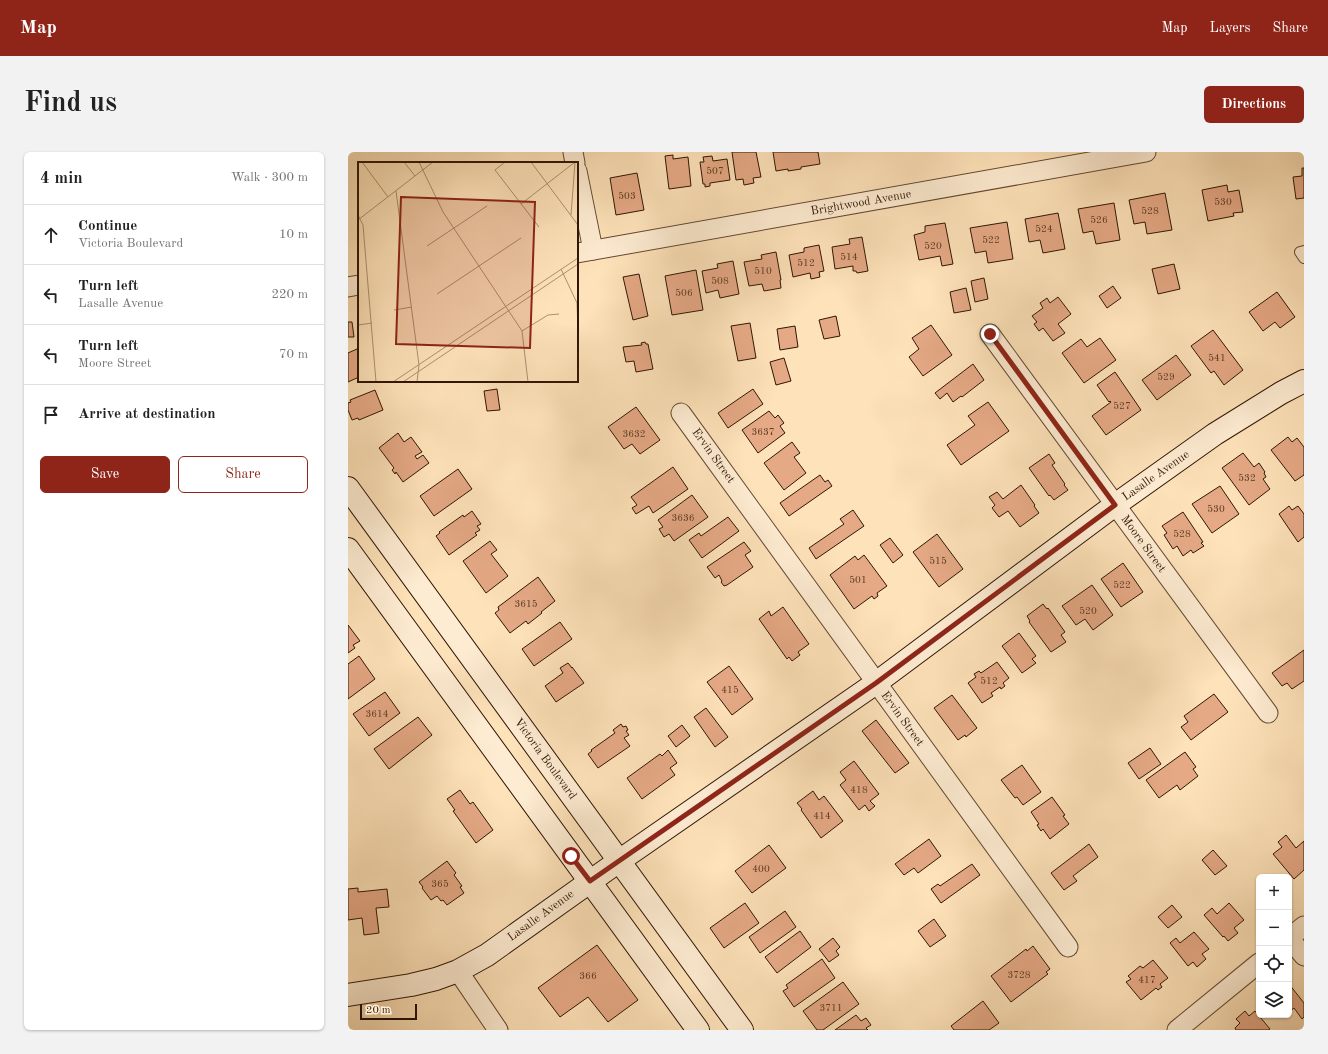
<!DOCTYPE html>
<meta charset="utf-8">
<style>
:root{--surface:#fff;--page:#f2f2f2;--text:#222;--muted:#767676;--line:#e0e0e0;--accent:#8f2418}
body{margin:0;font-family:"Old Standard TT",serif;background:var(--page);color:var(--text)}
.controls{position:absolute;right:12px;bottom:12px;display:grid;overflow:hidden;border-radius:6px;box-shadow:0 1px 3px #0004}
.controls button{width:36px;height:36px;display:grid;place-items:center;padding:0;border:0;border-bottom:1px solid var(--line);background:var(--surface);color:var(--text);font:20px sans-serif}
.scale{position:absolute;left:12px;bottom:10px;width:57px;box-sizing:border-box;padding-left:4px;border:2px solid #301605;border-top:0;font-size:11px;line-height:14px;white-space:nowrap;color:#301605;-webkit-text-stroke:3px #feecd2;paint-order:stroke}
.stop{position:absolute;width:12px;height:12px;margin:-9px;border:3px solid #8f2418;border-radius:50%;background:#fff}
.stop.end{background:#8f2418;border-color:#fff;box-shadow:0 1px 4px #0008}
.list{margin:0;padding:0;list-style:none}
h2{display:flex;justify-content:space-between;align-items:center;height:52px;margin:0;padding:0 16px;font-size:17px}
h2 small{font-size:13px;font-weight:400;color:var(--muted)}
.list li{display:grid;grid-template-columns:26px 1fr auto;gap:12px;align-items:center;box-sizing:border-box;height:60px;padding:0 16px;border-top:1px solid var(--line)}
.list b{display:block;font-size:15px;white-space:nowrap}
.list p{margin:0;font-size:13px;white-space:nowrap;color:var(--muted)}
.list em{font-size:13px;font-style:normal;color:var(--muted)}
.actions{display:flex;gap:8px;padding:12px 16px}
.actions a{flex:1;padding:9px 0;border:1px solid var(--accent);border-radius:6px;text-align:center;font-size:14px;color:var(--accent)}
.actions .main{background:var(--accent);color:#fff}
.icon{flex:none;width:22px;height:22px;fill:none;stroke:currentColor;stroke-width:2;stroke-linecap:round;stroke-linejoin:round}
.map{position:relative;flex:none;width:956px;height:878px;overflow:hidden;border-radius:6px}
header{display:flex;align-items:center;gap:24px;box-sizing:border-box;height:56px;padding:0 20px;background:var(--accent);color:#fff}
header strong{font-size:19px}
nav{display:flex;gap:22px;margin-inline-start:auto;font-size:14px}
.intro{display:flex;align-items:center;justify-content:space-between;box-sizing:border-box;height:96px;padding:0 24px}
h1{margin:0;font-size:28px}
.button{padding:10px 18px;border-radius:6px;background:var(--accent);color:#fff;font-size:14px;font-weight:700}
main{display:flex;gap:24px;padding:0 24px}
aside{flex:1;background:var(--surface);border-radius:6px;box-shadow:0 1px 3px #0004}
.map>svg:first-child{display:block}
</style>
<header>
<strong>Map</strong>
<nav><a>Map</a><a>Layers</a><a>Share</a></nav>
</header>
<div class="intro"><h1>Find us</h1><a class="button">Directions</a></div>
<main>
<aside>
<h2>4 min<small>Walk · 300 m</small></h2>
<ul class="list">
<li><svg class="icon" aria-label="ahead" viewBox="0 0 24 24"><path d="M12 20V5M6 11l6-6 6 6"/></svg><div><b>Continue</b><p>Victoria Boulevard</p></div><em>10 m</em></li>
<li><svg class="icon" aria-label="left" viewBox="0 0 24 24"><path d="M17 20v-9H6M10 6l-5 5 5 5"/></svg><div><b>Turn left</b><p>Lasalle Avenue</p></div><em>220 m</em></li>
<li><svg class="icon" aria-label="left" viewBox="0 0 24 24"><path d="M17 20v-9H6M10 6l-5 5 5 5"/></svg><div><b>Turn left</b><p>Moore Street</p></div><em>70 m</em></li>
<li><svg class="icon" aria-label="arrive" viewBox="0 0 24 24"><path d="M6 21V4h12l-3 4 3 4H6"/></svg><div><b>Arrive at destination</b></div></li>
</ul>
<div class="actions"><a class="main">Save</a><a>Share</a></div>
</aside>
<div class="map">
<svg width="956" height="878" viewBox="0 0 956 878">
<rect width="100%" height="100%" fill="#fee2b9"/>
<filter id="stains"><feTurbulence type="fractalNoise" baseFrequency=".005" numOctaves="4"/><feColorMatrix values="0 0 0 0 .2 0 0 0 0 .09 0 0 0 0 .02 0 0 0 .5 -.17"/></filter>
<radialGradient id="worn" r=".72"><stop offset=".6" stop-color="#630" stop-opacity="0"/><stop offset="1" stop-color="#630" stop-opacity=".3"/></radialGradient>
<g fill="#e5a985" stroke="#301605">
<polygon points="384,0 408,0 413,25 405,26 406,31 396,33 395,27 388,28"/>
<polygon points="425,0 470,0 472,12 453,15 453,17 440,19 440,17 428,19"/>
<polygon points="325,3 325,7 340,5 343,34 321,37 317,4"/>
<polygon points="364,4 365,9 379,7 382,28 362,31 362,34 357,35 357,32 355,32 352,10 356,10 355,5"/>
<polygon points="954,16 956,16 956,46 948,47 945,25 954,24"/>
<polygon points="289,21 296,58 268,63 262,26"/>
<polygon points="879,33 880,40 891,38 895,60 885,61 886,64 860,69 854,38"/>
<polygon points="817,41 824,78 799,82 797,70 786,72 781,48"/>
<polygon points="766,51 772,88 748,92 745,79 735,81 730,57"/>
<polygon points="710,61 717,97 695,101 692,88 681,90 677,67"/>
<polygon points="659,70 665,107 640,111 638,99 627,101 622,76"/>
<polygon points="597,71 605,112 594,114 592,104 571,108 566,83 577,80 577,74"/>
<polygon points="514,85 520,119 509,121 508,119 505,119 505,114 487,117 484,95 502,92 501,87"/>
<polygon points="471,93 476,119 471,120 472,125 463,127 462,121 445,125 441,103 456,100 456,96"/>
<polygon points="428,100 433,128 432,128 433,136 416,139 414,132 401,134 396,110 414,107 413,103"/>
<polygon points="385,109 391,142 372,146 370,138 358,141 354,119 370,116 369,112"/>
<polygon points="826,112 832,137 810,142 804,117"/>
<polygon points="348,118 355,158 324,163 317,124"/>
<polygon points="291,122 300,164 285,168 275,125"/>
<polygon points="636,126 640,147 627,150 623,129"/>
<polygon points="765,134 773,146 759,156 751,144"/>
<polygon points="618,136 623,158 606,161 602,140"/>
<polygon points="929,140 947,165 932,176 927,170 915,179 901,160"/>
<polygon points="710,145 723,162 710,172 717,181 705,189 695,176 691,179 686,172 689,170 684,164 695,156 692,151 699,146 702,151"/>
<polygon points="488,164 492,184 476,187 471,168"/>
<polygon points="0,170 4,170 6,185 0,185"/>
<polygon points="402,171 408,206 390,209 383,174"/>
<polygon points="583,173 604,203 575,224 561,205 571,197 564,186"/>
<polygon points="447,174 450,195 432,198 429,177"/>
<polygon points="865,178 895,218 876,233 866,219 863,221 843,194"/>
<polygon points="752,186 768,208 736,231 714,201 733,187 739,195"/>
<polygon points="297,190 298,192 300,192 305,217 288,220 286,209 278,210 275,195 294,193 293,191"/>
<polygon points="9,197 11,201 11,225 0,230 0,201"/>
<polygon points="828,203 843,223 809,248 794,228"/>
<polygon points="436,206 443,229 428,233 422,210"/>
<polygon points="625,212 636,228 614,245 613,244 605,250 599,241 592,247 587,241"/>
<polygon points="767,220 793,258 758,283 744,264 763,250 762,249 761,250 749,233"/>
<polygon points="149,237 152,258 139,259 136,239"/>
<polygon points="405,237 415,252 380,276 370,261"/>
<polygon points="27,238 35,258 11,268 10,266 4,268 0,258 0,251 3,250 2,248"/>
<polygon points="640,250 661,279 613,313 599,293 627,273 620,264"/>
<polygon points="288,255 312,288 292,302 284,292 276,297 260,275"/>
<polygon points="421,259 427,266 430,263 436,271 432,274 437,281 410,301 394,278"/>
<polygon points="50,281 56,290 63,285 74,300 67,304 69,307 75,303 81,311 55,330 48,320 47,322 44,318 46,316 31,296"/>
<polygon points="940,285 944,290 949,286 956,295 956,323 947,329 923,298"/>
<polygon points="444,290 452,301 446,305 458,321 436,338 416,311"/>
<polygon points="895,301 906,315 911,311 917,320 916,321 918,325 915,327 922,337 901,353 874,316"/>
<polygon points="701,302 707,311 704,313 717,332 716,333 720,338 706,348 702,343 701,344 681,316"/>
<polygon points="325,315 340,337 305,361 301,354 288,362 284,356 289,353 283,345"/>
<polygon points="110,317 124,337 86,364 72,344"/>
<polygon points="472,323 477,330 480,328 484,334 441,364 432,351"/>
<polygon points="673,333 687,353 686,354 691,361 672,375 660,359 651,365 644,356 647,353 641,345 649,340 655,347"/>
<polygon points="872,334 891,362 864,381 844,352"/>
<polygon points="344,343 360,365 326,389 321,382 316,385 311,377 315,375 310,368"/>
<polygon points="941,354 944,358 950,354 956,362 956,385 950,390 931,362"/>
<polygon points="505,358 516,374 468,407 461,396 496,372 492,367"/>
<polygon points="124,359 133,372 129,374 132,378 127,381 129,383 101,403 88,384 92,381 91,380 115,363 116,365"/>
<polygon points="835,360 855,390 853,391 856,394 845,401 843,398 835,404 829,394 825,397 816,383 819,381 814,374"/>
<polygon points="380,365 391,379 354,406 341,388 351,381 353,384"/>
<polygon points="589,382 615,417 591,435 565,400"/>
<polygon points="542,386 555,403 545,411 532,393"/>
<polygon points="142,389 149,398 143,402 160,424 138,441 115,409"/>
<polygon points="396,390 403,399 397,403 405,415 379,433 376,434 373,430 374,429 371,423 367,426 359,415"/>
<polygon points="516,403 539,434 529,441 530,444 526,447 524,444 506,457 482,423 507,404 510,408"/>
<polygon points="775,411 795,440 773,455 753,427"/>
<polygon points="190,425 207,449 193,460 194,461 180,472 178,469 162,481 147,461 151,458 150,455"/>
<polygon points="744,433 765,463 745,478 737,467 728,473 714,454"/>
<polygon points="695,452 699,457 700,456 717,480 713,483 718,490 703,500 681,470 682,469 679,464"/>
<polygon points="435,455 461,492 450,500 452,503 444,509 441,505 439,507 411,467 421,459 423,464"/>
<polygon points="212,470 224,487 186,514 174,497"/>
<polygon points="0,473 12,489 5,493 7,496 0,501"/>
<polygon points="671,481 688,504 684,507 688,511 674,521 654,494"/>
<polygon points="956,498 956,529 944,537 939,531 934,534 924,521"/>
<polygon points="11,504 27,527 0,547 0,512"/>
<polygon points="649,510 661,526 655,531 657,534 653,537 652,535 643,541 645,544 634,551 620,531 628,525 626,522 631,519 633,521"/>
<polygon points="220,511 224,516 224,515 236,531 208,550 197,534 215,521 212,516"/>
<polygon points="381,514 405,547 384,563 359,530"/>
<polygon points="37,540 52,561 21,584 5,562"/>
<polygon points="866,542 880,560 843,588 833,575 840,570 836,564"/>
<polygon points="604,543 629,576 618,585 617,583 610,588 586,556"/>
<polygon points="358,556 380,585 367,595 346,565"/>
<polygon points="70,565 84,583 41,617 26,597"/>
<polygon points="528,568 561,611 547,621 514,579"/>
<polygon points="273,572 275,575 278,574 280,578 278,579 281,583 276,586 282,594 250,616 240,602 244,599 243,598 267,581 265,578"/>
<polygon points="334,573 342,584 328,595 320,584"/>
<polygon points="802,596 813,612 791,627 780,611"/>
<polygon points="320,598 329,611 322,616 327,623 294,647 279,626 312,602 314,604"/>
<polygon points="837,600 848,615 845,617 850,624 832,638 829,633 811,646 798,628"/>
<polygon points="506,609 531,642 522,649 527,654 521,659 517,653 511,658 492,633 498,628 492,620"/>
<polygon points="674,613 693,640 675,653 669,645 667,646 653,628"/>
<polygon points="112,638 122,652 125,650 145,678 128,691 105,659 107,658 99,647"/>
<polygon points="465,639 471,648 476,644 495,669 473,686 453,658 454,657 449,651"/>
<polygon points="704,645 717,663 715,664 721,672 702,687 695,677 693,679 689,673 691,672 683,660"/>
<polygon points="938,683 948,696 956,689 956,718 946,727 925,702 934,695 930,690"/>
<polygon points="581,687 593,704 570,721 566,716 556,723 547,712"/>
<polygon points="741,692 750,705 725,724 729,729 716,738 703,721"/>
<polygon points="421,693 438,716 404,741 387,719"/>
<polygon points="865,698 879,714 867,723 854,708"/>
<polygon points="99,709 108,721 106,723 114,734 112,735 116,741 99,753 95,748 93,749 89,744 83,748 74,736 75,735 71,730"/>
<polygon points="624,712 632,723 593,751 583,737 590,732 592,734"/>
<polygon points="10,736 10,740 39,737 41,755 28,756 31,781 16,783 14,766 0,768 0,737"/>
<polygon points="397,751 411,771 376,796 362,776"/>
<polygon points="881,751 896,768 886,776 890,781 880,789 876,784 875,785 856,763 864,756 869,762"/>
<polygon points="824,753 834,765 820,776 810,765"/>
<polygon points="437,759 448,775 412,801 401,785"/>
<polygon points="586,767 598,784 582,795 570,779"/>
<polygon points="452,779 463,795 429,821 417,805"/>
<polygon points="846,780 861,797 854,802 858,807 849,815 845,810 840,814 822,791 828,786 832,791"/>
<polygon points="485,786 492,795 488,799 491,803 481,810 471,797"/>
<polygon points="249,793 290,848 260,870 240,845 212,865 190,836"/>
<polygon points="685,794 702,817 698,820 700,822 663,850 643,824 678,797 679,799"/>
<polygon points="474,807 487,826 446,855 435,839 440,836 438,833"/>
<polygon points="805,808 820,826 812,832 814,835 810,838 808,836 793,848 778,830 783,827 780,824 792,814 795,816"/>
<polygon points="495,830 511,852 475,878 469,878 455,859"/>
<polygon points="941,832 956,851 956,865 954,867 946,856 941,860"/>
<polygon points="635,849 651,871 641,878 606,878 603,874"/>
<polygon points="897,859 901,864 907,859 922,877 920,878 888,878 887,876 892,871 888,867"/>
<polygon points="508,863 513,869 518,866 523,873 518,876 520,878 487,878"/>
</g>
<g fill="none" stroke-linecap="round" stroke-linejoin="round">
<g stroke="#644932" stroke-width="12">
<polyline id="service" points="956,99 952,100 956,106"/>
</g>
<g stroke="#644932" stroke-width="21">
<g id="minor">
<polyline points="225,0 227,11"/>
<polyline points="229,19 245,98"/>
<polyline points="229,101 798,0"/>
<polyline points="0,135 11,133"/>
<polyline points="642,182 920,561"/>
<polyline points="333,261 720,795"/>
<polyline points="941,786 956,804"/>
<polyline points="941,786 956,774"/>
<polyline points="110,819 150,878"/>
<polyline points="829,878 911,811"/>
</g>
</g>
<g stroke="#301605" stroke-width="24">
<g id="secondary">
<polyline points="0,336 394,878"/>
<polyline points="0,397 350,878"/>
<polyline points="0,843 63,833 88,827 110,819 139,803 271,709 528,531 767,353 867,282 933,241 956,229"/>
</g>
</g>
<use href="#service" stroke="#feecd2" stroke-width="10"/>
<use href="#minor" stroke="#feecd2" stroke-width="19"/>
<use href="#secondary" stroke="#feecd2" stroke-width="22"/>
</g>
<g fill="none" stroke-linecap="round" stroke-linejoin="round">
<polyline stroke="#8f2418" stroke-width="5" points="223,704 242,729 528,531 767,353 642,182"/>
</g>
<g text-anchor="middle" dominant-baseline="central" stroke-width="3.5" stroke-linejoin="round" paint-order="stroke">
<g font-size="10" fill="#5d3b25">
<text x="367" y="19">507</text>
<text x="279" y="44">503</text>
<text x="875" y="50">530</text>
<text x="802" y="59">528</text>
<text x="751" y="68">526</text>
<text x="696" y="77">524</text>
<text x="643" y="88">522</text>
<text x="585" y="94">520</text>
<text x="501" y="105">514</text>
<text x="458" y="111">512</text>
<text x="415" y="119">510</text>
<text x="372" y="129">508</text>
<text x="336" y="141">506</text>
<text x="869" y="206">541</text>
<text x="818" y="225">529</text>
<text x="774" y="254">527</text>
<text x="415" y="280">3637</text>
<text x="286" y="282">3632</text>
<text x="899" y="326">532</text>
<text x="868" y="357">530</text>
<text x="335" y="366">3636</text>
<text x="834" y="382">528</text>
<text x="590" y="409">515</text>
<text x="510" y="428">501</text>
<text x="774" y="433">522</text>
<text x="178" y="452">3615</text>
<text x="740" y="459">520</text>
<text x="641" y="529">512</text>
<text x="382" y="538">415</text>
<text x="29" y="562">3614</text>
<text x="511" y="638">418</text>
<text x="474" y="664">414</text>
<text x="413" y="717">400</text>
<text x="92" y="732">365</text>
<text x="671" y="823">3728</text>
<text x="240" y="824">366</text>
<text x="799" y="828">417</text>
<text x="483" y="856">3711</text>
</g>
<g font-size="12" fill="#301605" stroke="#feecd2">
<text transform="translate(513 51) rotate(-10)">Brightwood Avenue</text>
<text transform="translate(365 304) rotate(54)">Ervin Street</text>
<text transform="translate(808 324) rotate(-35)">Lasalle Avenue</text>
<text transform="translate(795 392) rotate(54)">Moore Street</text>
<text transform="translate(554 567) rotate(54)">Ervin Street</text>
<text transform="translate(197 607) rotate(54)">Victoria Boulevard</text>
<text transform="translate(193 764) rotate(-36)">Lasalle Avenue</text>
</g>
</g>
<g transform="translate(10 10)">
<rect width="220" height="220" fill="#fee2b9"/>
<path fill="none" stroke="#ac9071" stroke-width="1" d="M4,0L30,35M46,0L57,14M61,0L85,50L164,169L170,220M147,0L137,8L181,65M173,0L220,63M38,29L61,203L59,220M163,42L217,0M0,53L5,63L18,220M213,53L217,0M0,58L75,0M69,84L129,44M203,107L219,141L220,170M79,132L163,76M36,148L54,145M0,163L14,161M164,169L190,153L201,152M35,220L220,96M45,220L220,102"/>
<path fill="#8f2418" fill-opacity="0.15" stroke="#8f2418" stroke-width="2" d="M43,35L177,40L172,186L38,182Z"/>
<rect width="220" height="220" fill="none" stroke="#301605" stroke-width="2"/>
</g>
<rect width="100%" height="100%" filter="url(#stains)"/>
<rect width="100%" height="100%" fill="url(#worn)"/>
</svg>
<div class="controls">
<button>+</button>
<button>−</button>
<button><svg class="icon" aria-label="locate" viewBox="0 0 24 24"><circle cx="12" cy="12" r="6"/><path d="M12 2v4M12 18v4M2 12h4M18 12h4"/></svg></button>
<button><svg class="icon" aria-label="layers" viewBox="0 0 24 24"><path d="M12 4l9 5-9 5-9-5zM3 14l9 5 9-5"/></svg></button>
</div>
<div class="scale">20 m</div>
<div class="stop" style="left:223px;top:704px"></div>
<div class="stop end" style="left:642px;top:182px"></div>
</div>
</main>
